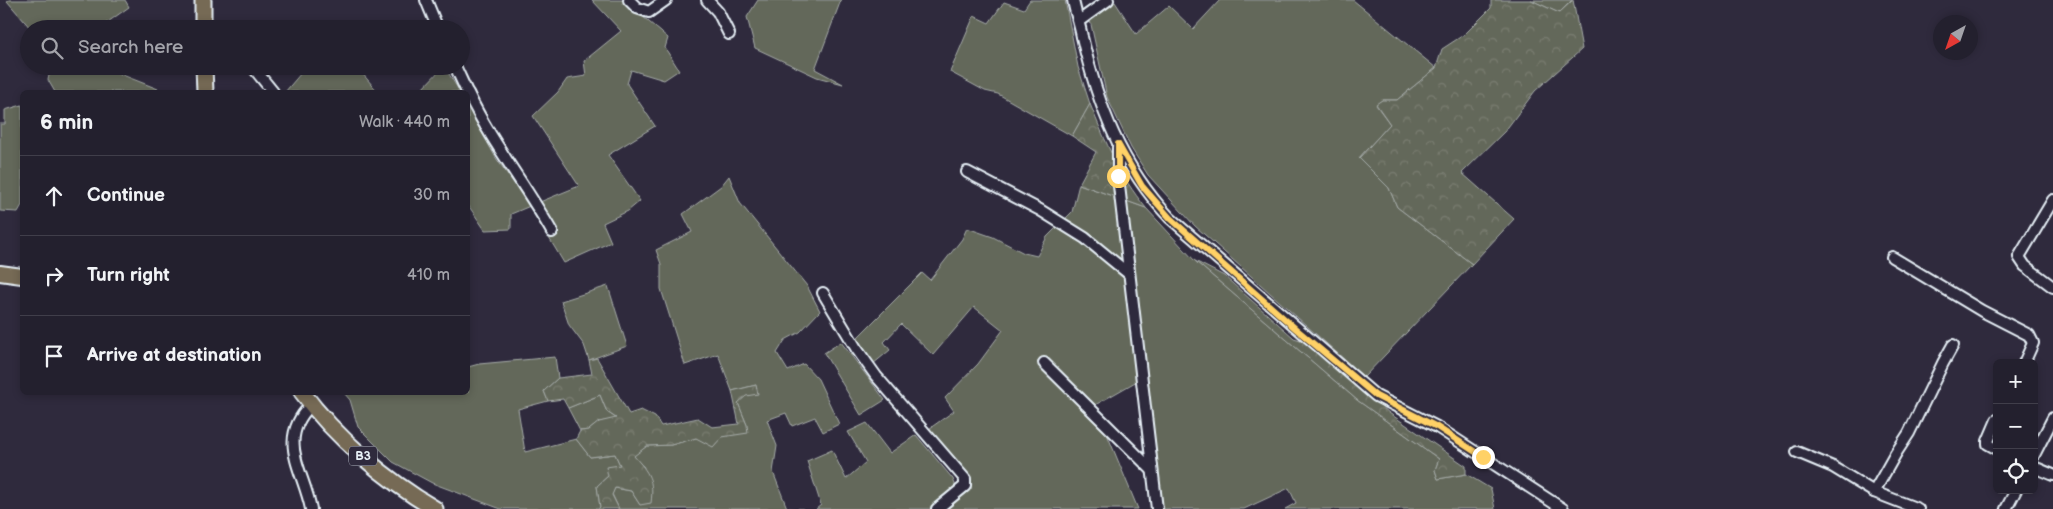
<!DOCTYPE html>
<meta charset="utf-8">
<style>
:root{--surface:#23202e;--page:#2f2d3a;--text:#f1f3f6;--muted:#a3a3aa;--line:#403e4a}
body{margin:0;font-family:"Balsamiq Sans",sans-serif;background:var(--page);color:var(--text)}
.controls{position:absolute;right:15px;bottom:15px;display:grid;overflow:hidden;border-radius:8px;box-shadow:0 2px 8px #0003}
.controls button{width:45px;height:45px;display:grid;place-items:center;padding:0;border:0;border-bottom:1px solid var(--line);background:var(--surface);color:var(--text);font:25px sans-serif}
.compass{position:absolute;left:1933px;top:15px;width:45px;height:45px;border-radius:50%;background:var(--surface);box-shadow:0 2px 8px #0003;rotate:220deg}
.stop{position:absolute;width:15px;height:15px;margin:-11px;border:4px solid #ffd166;border-radius:50%;background:#fff}
.stop.end{background:#ffd166;border-color:#fff;box-shadow:0 1px 5px #0008}
.list{margin:0;padding:0;list-style:none}
h2{display:flex;justify-content:space-between;align-items:center;height:65px;margin:0;padding:0 20px;font-size:21px}
h2 small{font-size:16px;font-weight:400;color:var(--muted)}
.list li{display:grid;grid-template-columns:32px 1fr auto;gap:15px;align-items:center;box-sizing:border-box;height:80px;padding:0 20px;border-top:1px solid var(--line)}
.list b{display:block;font-size:19px;white-space:nowrap}
.list em{font-size:16px;font-style:normal;color:var(--muted)}
.icon{flex:none;width:28px;height:28px;fill:none;stroke:currentColor;stroke-width:2;stroke-linecap:round;stroke-linejoin:round}
.map{position:relative;flex:none;width:2053px;height:509px;overflow:hidden}
.search{position:absolute;background:var(--surface);box-shadow:0 2px 8px #0003;left:20px;top:20px;width:450px;height:55px;display:flex;align-items:center;gap:12px;box-sizing:border-box;padding:0 18px;border-radius:28px;color:var(--muted);font-size:19px}
.panel{position:absolute;background:var(--surface);box-shadow:0 2px 8px #0003;left:20px;top:90px;width:450px;height:305px;border-radius:8px}
.map>svg:first-child{display:block}
</style>
<div class="map">
<svg width="2053" height="509" viewBox="0 0 2053 509">
<defs>
<pattern id="forest-crowns" width="20" height="18" patternUnits="userSpaceOnUse" patternTransform="scale(1.25)"><rect width="20" height="18" fill="#64685a"/><path d="M2 6a3 3 0 1 1 6 0M12 15a3 3 0 1 1 6 0" fill="none" stroke="#7a7e72"/></pattern>
</defs>
<rect width="100%" height="100%" fill="#2f2a3d"/>
<filter id="ink" filterUnits="userSpaceOnUse"><feTurbulence type="fractalNoise" baseFrequency=".02" numOctaves="2"/><feDisplacementMap in="SourceGraphic" scale="10" xChannelSelector="R" yChannelSelector="G"/><feConvolveMatrix kernelMatrix="1 2 1 2 8 2 1 2 1" color-interpolation-filters="sRGB"/></filter>
<g filter="url(#ink)">
<g fill="#64685a" stroke="#a6aca9">
<polygon points="9,0 125,0 129,7 98,29 31,29 7,1"/>
<polygon points="592,0 623,0 668,38 665,48 679,70 664,80 631,70 627,84 655,126 608,155 640,201 628,211 603,223 611,242 564,263 530,206 511,214 511,229 485,230 468,205 468,107 496,158 530,206 579,186 533,116 558,92 567,79 586,76 584,61 621,31"/>
<polygon points="758,0 841,0 815,69 843,84 817,77 755,48 747,17"/>
<polygon points="1030,0 1065,0 1078,67 1090,104 1072,136 998,94 985,91 950,72 974,16 989,23 1004,2 1024,9"/>
<polygon points="1220,0 1353,0 1436,68 1397,100 1382,100 1376,105 1390,124 1359,158 1389,188 1397,207 1472,264 1364,377 1195,226 1148,175 1131,148 1107,97 1090,20 1115,2 1136,34 1169,6 1193,29"/>
<polygon points="1531,0 1572,0 1559,13"/>
<polygon points="51,66 113,66 115,72 158,89 157,92 55,92 48,80"/>
<polygon points="307,66 356,66 378,92 285,92"/>
<polygon points="444,66 460,92 419,92"/>
<polygon points="22,105 22,205 18,212 0,211 0,124 5,124 5,110"/>
<polygon points="729,176 740,203 807,286 820,311 800,332 785,340 777,353 788,371 804,364 818,379 839,424 823,432 815,417 792,426 786,413 767,420 777,446 773,472 787,508 803,509 619,509 612,494 615,488 631,491 640,505 644,467 633,456 647,446 671,445 696,438 722,437 747,425 738,403 756,385 732,391 718,354 685,365 661,289 661,264 656,250 692,232 683,214 721,186"/>
<polygon points="1079,184 1146,208 1195,261 1357,400 1439,459 1435,470 1438,479 1466,474 1491,489 1495,509 1285,509 1296,503 1289,488 1244,509 1154,509 1137,381 1095,405 1138,509 944,509 972,485 926,431 954,411 945,398 978,364 1003,330 974,307 933,355 901,324 884,342 890,350 873,364 855,340 922,273 930,280 962,239 967,228 993,237 1024,253 1037,256 1047,237 1072,212"/>
<polygon points="608,286 627,346 589,360 584,345 569,325 561,301"/>
<polygon points="841,342 885,400 861,415 824,353"/>
<polygon points="555,357 558,378 544,391 548,401 518,409 525,452 576,439 590,457 615,454 620,465 597,486 600,507 598,509 501,509 432,483 393,462 358,427 350,400 344,393 468,392 468,367 479,364"/>
<polygon points="600,395 607,412 617,419 599,422 589,430 580,431 568,408"/>
<polygon points="867,423 890,453 916,435 953,479 956,487 934,509 816,509 821,505 807,461 832,450 846,479 866,462 848,432"/>
</g>
<g fill="url(#forest-crowns)" stroke="#a6aca9">
<polygon points="1491,0 1531,0 1559,13 1573,0 1582,49 1535,91 1505,131 1462,173 1514,219 1472,264 1397,207 1389,188 1359,158 1390,124 1376,104 1382,100 1397,100 1436,68 1442,49 1465,34 1491,8"/>
<path d="M1090,104C1106,143 1119,175 1146,208L1079,184L1096,152L1072,136Z"/>
<polygon points="1195,261 1224,276 1294,338 1307,342 1389,413 1466,466 1466,474 1438,479 1435,470 1439,459 1357,400"/>
<path d="M597,358L629,414L641,410L655,417L661,426L698,418L712,427L739,424L732,391L756,385L758,394L746,396L738,403L747,425L748,433L722,437L713,447L696,438L671,445L647,446L634,456C649,473 654,480 651,503L640,505L631,491L615,488L612,495L619,509H598L600,507L597,486L608,476L606,467L620,465L615,454L590,457L576,439L580,431L589,430L599,422L616,418L607,412L600,395L568,408L563,399L548,401L544,391L558,378L592,374L589,360Z"/>
</g>
<g fill="none" stroke-linecap="round" stroke-linejoin="round">
<g stroke="#e8f1f8" stroke-width="14">
<g id="minor">
<polyline points="426,0 438,29"/>
<polyline points="629,0 637,8 649,12 666,0"/>
<polyline points="707,0 718,12 729,34"/>
<path d="M1073,0C1075,12 1080,25 1082,37C1098,106 1121,166 1170,218L1376,396L1437,427L1563,509"/>
<polyline points="1079,21 1108,0"/>
<polyline points="252,66 273,92"/>
<polyline points="455,66 467,92"/>
<path d="M468,93C491,142 525,184 552,232"/>
<polyline points="1118,147 1118,177 1157,509"/>
<polyline points="967,172 1040,210 1085,238 1129,274"/>
<polyline points="2053,200 2019,257 2025,266 2053,287"/>
<polyline points="1892,257 1982,311 2029,335 2033,343 2024,363"/>
<polyline points="823,293 856,348 876,376 965,479 965,486 937,509"/>
<polyline points="1044,363 1152,470"/>
<path d="M311,405C276,440 303,469 311,509"/>
<polyline points="1997,420 1988,441 1988,444 1997,449"/>
<polyline points="1797,452 1833,467 1874,492 1918,509"/>
<polyline points="2034,455 2053,418"/>
<polyline points="2034,467 2053,475"/>
<polyline points="1874,492 1896,453 1909,433 1943,363 1953,345"/>
<polyline points="2006,509 2016,490"/>
</g>
</g>
<g stroke="#e8f1f8" stroke-width="18">
<polyline id="major" points="0,273 22,276"/>
</g>
<g stroke="#e8f1f8" stroke-width="19">
<g id="highway">
<polyline points="203,0 203,29"/>
<polyline points="204,66 205,92"/>
<path d="M302,392C335,437 387,481 435,509"/>
</g>
</g>
<use href="#minor" stroke="#2f2a3d" stroke-width="10"/>
<use href="#major" stroke="#766a55" stroke-width="14"/>
<use href="#highway" stroke="#766a55" stroke-width="15"/>
</g>
</g>
<g fill="none" stroke-linecap="round" stroke-linejoin="round" filter="url(#ink)">
<polyline stroke="#ffd166" stroke-width="6" points="1118,176 1118,144 1142,186 1170,218 1296,329 1376,396 1437,427 1483,457"/>
</g>
<g text-anchor="middle" dominant-baseline="central" stroke-width="5" stroke-linejoin="round" paint-order="stroke">
<rect fill="#2f2a3d" stroke="#b0b5c0" stroke-width="1" x="349" y="446.5" width="28" height="19" rx="4"/>
<g font-size="12" font-weight="bold" fill="#e8f1f8">
<text x="363" y="456">B3</text>
</g>
</g>
</svg>
<div class="controls">
<button>+</button>
<button>−</button>
<button><svg class="icon" aria-label="locate" viewBox="0 0 24 24"><circle cx="12" cy="12" r="6"/><path d="M12 2v4M12 18v4M2 12h4M18 12h4"/></svg></button>
</div>
<svg class="compass" viewBox="-18 -18 36 36"><path d="M0-13l5 13h-10z" fill="#e53935"/><path d="M0 13l5-13h-10z" fill="#a3a3aa"/></svg>
<div class="stop" style="left:1118px;top:176px"></div>
<div class="stop end" style="left:1483px;top:457px"></div>
<div class="search"><svg class="icon" aria-label="search" viewBox="0 0 24 24"><circle cx="10" cy="10" r="6"/><path d="M15 15l6 6"/></svg>Search here</div>
<section class="panel">
<h2>6 min<small>Walk · 440 m</small></h2>
<ul class="list">
<li><svg class="icon" aria-label="ahead" viewBox="0 0 24 24"><path d="M12 20V5M6 11l6-6 6 6"/></svg><div><b>Continue</b></div><em>30 m</em></li>
<li><svg class="icon" aria-label="right" viewBox="0 0 24 24"><path d="M7 20v-9h11M14 6l5 5-5 5"/></svg><div><b>Turn right</b></div><em>410 m</em></li>
<li><svg class="icon" aria-label="arrive" viewBox="0 0 24 24"><path d="M6 21V4h12l-3 4 3 4H6"/></svg><div><b>Arrive at destination</b></div></li>
</ul>
</section>
</div>
